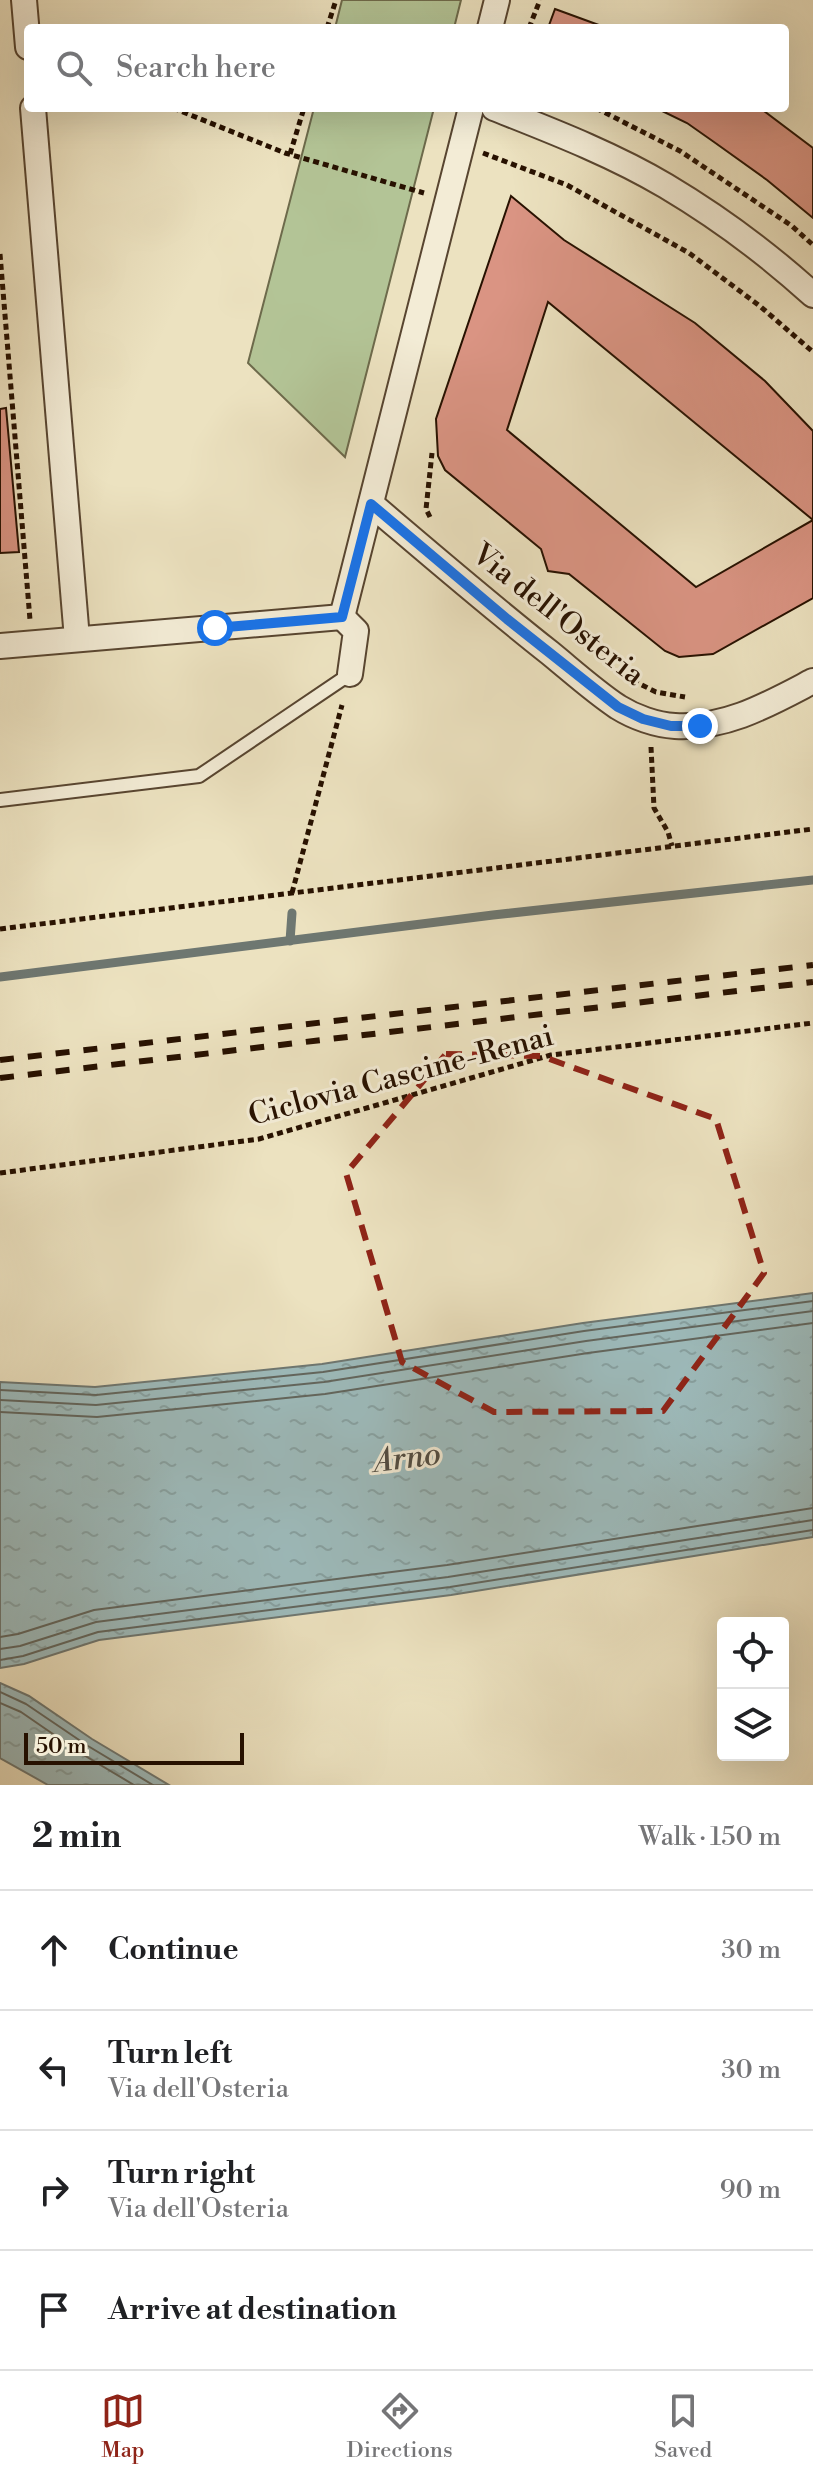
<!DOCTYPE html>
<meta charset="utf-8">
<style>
:root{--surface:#fff;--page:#f6f6f6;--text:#202124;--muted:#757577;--line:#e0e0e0;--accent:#8f2418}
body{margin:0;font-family:"Libre Bodoni",serif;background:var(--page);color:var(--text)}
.controls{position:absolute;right:24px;bottom:24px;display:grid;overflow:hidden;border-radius:8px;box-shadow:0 8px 32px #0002}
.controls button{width:72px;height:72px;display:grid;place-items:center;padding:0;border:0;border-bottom:2px solid var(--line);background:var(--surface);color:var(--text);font:40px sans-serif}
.scale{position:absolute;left:24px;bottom:20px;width:220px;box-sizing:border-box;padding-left:8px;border:4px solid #271100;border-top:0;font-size:22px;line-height:28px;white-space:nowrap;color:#271100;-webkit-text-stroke:6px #f3ecd6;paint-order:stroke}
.stop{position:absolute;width:24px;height:24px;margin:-18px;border:6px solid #1a73e8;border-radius:50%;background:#fff}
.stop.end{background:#1a73e8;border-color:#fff;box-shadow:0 2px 8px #0008}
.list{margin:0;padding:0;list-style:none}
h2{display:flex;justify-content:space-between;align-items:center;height:104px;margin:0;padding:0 32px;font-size:34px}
h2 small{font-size:26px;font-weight:400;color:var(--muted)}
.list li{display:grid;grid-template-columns:52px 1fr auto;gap:24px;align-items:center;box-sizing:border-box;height:120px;padding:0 32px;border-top:2px solid var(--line)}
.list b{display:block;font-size:30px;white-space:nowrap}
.list p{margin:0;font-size:26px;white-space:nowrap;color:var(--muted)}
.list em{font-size:26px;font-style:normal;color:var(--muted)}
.icon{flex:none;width:44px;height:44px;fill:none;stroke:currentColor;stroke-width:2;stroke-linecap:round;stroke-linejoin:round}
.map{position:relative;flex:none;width:813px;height:1785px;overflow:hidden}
.search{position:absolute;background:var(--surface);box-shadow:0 8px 32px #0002;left:24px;right:24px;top:24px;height:88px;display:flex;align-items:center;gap:20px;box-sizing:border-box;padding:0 28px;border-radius:8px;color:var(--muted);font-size:30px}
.sheet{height:584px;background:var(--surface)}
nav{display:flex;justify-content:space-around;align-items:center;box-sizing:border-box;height:112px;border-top:2px solid var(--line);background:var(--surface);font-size:22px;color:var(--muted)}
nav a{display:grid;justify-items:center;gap:4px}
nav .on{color:var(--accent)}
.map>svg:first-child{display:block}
</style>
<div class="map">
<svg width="813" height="1785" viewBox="0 0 813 1785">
<defs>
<pattern id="water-ripples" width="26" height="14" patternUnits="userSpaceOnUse" patternTransform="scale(2)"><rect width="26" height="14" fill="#9dbbbc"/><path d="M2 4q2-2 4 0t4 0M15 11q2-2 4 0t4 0" fill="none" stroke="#87a0a0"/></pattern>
</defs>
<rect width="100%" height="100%" fill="#ece2c0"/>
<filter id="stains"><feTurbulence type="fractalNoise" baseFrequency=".0025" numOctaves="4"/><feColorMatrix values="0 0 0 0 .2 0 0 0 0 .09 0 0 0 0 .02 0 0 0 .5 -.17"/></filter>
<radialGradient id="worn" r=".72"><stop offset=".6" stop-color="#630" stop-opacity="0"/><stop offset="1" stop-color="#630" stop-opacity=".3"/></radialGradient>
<g fill="#b3c496" stroke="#6d6a4b" stroke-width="2">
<polygon points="342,0 461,0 454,28 335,28"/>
<polygon points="314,108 434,108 345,457 248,363"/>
</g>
<g fill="url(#water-ripples)" stroke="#6e7771" stroke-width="2">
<polygon points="813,1293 813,1537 451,1595 99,1640 24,1664 0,1668 0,1382 95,1387 322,1364 583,1323"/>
<polygon points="0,1683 29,1696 92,1739 169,1785 48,1785 0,1758"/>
</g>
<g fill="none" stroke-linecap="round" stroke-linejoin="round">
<g stroke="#62665e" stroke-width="2">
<polyline points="0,1390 96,1395 323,1372 584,1331 813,1301"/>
<polyline points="0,1400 96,1405 324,1382 586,1341 813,1311"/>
<polyline points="0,1412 97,1417 325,1394 588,1353 813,1323"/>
<polyline points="0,1637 18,1634 94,1610 447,1565 813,1508"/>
<polyline points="0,1649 20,1646 96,1622 448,1577 813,1520"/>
<polyline points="0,1660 23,1656 98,1632 450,1587 813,1530"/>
<polyline points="0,1692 26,1704 88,1746 153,1785"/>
<polyline points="0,1703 21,1712 82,1754 134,1785"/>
</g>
<g stroke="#6e7771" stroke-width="9">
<polyline points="290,941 292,913"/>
<polyline points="0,977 493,915 813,880"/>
</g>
</g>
<g fill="#da9483" stroke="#271100" stroke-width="2">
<polygon points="555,9 607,28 548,28"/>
<polygon points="656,108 760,108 813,148 813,218 767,180 714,142 687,123"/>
<polygon points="511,196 564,240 695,323 765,381 813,431 813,520 548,302 507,430 696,587 813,520 813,598 713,654 679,657 665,651 569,574 548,571 541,549 445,470 438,456 436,419"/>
<polygon points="6,408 19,552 0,553 0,409"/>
</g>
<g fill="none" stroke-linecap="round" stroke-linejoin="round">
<g stroke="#584530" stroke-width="16">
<polyline id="lane" points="0,800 199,776 350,674"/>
</g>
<g stroke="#584530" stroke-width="28">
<g id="street">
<polyline points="24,0 28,47"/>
<polyline points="490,28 497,0"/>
<polyline points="33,108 77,639"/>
<path d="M494,108C552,131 612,154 666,186C718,217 768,254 813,295"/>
<path d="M371,504C430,554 489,605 550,653C572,671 594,691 618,707C634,717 656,725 675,726C726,729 769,704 813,681"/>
<polyline points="342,617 471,108"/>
<polyline points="342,617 356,631 350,674"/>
<polyline points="0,646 342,617"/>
</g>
</g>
<g stroke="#271100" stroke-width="5" stroke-dasharray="6 4" stroke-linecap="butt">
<polyline points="327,28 336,0"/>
<polyline points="529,28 540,0"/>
<polyline points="173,108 285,153 424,193"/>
<polyline points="596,108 680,151 792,226 813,245"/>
<polyline points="483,153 567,185 689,253 761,307 813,352"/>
<polyline points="290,154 304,108"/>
<polyline points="0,254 30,620"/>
<polyline points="430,517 426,509 432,453"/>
<polyline points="624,676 656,692 685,697"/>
<polyline points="651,747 654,808 668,832 672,846"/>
<polyline points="292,893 342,705"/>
<polyline points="0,929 813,829"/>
<polyline points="0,1173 259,1139 551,1055 813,1023"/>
</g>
<use href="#lane" stroke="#f3ecd6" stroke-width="12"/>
<use href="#street" stroke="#f3ecd6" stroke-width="24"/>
<g stroke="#271100" stroke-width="6" stroke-dasharray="14 14" stroke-linecap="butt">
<polyline points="0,1060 813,965"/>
<polyline points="0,1078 813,982"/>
</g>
</g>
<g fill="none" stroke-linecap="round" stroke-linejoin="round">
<polyline stroke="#1a73e8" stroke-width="10" points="215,628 342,617 371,504 507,619 618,707 643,719 671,726 700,726"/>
</g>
<path fill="none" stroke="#8f2418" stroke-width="6" stroke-dasharray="16 10" stroke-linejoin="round" d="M446,1054L541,1056L716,1119L764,1273L663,1411L494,1412L402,1362L346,1173Z"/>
<g text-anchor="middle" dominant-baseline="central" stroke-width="6" stroke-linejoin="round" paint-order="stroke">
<g font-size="30" fill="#271100" stroke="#f3ecd6">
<text transform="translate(558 615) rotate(38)">Via dell'Osteria</text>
<text transform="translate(401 1076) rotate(-15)">Ciclovia Cascine-Renai</text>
</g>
<g font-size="32" font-style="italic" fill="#504c42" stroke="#f3ecd6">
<text transform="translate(407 1458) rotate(-7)">Arno</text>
</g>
</g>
<rect width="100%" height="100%" filter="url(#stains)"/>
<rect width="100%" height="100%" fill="url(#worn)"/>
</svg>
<div class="controls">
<button><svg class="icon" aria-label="locate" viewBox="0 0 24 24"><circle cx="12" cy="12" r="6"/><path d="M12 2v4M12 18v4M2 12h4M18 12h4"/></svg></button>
<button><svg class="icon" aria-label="layers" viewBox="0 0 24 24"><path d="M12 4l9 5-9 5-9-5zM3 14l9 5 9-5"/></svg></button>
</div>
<div class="scale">50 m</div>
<div class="stop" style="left:215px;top:628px"></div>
<div class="stop end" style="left:700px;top:726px"></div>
<div class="search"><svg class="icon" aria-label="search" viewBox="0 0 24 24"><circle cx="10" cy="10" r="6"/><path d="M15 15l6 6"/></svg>Search here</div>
</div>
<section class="sheet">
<h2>2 min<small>Walk · 150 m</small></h2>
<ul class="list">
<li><svg class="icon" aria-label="ahead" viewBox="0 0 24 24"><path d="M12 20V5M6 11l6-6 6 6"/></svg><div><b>Continue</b></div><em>30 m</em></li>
<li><svg class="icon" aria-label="left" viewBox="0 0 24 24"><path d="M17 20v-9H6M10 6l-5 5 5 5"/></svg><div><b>Turn left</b><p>Via dell'Osteria</p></div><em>30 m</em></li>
<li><svg class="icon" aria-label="right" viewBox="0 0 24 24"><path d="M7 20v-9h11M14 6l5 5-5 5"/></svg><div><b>Turn right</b><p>Via dell'Osteria</p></div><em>90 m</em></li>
<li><svg class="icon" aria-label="arrive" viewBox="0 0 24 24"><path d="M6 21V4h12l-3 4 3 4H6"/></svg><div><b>Arrive at destination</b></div></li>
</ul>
</section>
<nav>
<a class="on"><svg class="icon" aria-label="map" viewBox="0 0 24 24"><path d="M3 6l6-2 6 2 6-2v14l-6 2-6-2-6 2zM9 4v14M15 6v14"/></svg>Map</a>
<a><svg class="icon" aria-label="directions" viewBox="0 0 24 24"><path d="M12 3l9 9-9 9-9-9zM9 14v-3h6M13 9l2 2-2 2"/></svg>Directions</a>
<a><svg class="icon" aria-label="saved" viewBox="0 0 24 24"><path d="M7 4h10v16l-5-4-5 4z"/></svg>Saved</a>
</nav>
